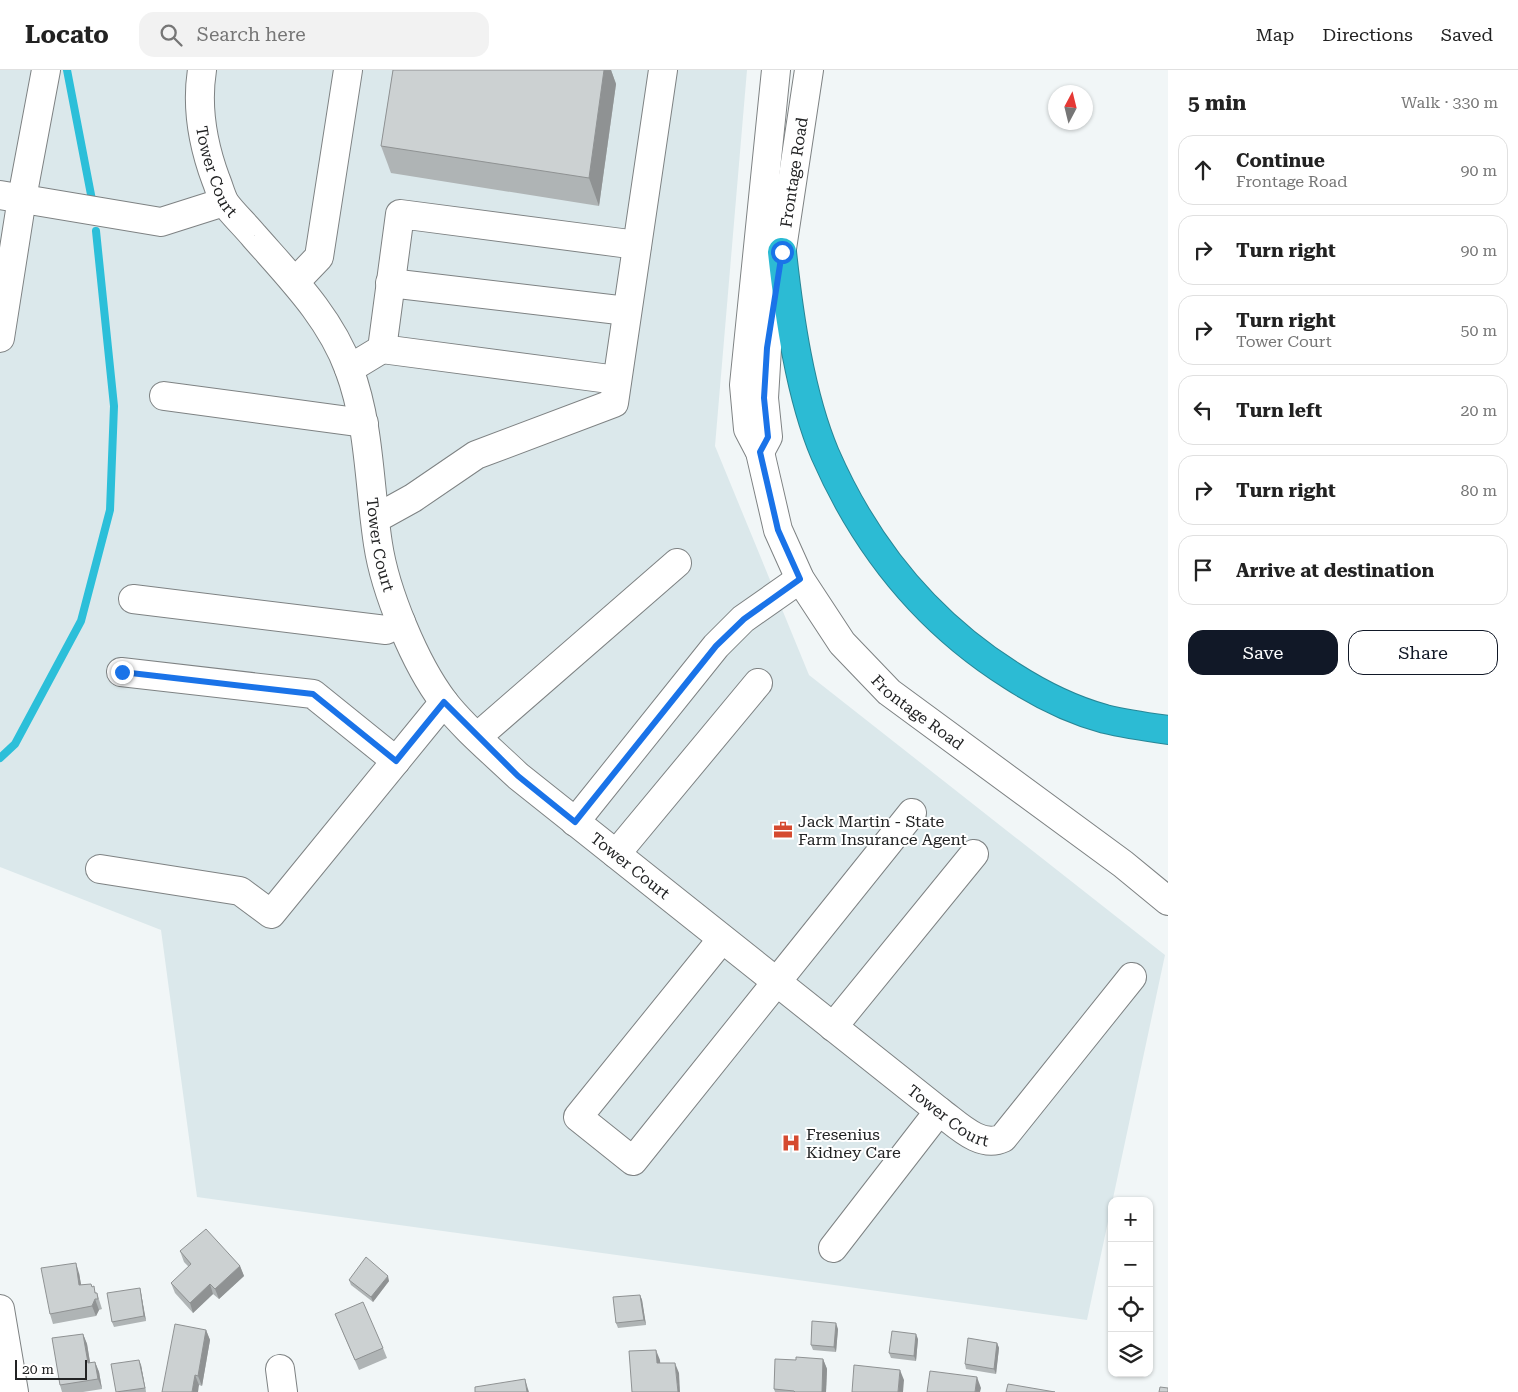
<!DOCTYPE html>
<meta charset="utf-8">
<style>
:root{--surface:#fff;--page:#f2f2f2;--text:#222;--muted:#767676;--line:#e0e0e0;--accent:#111827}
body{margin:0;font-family:"Roboto Serif",serif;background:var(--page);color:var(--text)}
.controls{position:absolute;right:15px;bottom:15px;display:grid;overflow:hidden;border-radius:10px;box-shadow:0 1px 4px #0004}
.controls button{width:45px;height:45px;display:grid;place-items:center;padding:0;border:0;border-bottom:1px solid var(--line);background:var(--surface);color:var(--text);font:25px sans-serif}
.compass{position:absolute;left:1048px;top:15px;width:45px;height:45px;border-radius:50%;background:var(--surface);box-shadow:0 1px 4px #0004;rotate:7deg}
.scale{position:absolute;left:15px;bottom:12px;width:72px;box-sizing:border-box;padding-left:5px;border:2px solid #222324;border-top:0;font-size:14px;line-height:18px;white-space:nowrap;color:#222324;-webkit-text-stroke:4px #fff;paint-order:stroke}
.stop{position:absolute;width:15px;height:15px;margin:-11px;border:4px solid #1a73e8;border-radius:50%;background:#fff}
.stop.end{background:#1a73e8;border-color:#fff;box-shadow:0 1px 5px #0008}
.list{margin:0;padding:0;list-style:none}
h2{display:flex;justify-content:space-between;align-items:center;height:65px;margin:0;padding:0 20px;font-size:21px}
h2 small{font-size:16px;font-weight:400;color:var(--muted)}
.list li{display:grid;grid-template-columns:32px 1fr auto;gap:15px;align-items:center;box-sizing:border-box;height:70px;margin:0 10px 10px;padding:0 10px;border:1px solid var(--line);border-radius:15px}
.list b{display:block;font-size:19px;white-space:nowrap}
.list p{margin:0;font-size:16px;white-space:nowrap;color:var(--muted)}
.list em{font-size:16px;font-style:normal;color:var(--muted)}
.actions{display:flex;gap:10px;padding:15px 20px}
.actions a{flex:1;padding:11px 0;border:1px solid var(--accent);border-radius:15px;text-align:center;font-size:18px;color:var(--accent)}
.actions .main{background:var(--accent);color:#fff}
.icon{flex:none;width:28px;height:28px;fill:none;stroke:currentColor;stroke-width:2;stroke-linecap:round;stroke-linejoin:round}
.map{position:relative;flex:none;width:1168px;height:1322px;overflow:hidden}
header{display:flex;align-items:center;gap:30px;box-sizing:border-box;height:70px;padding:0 25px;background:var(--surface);border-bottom:1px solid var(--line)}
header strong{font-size:24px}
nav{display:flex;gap:28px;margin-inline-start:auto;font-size:18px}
.search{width:350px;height:45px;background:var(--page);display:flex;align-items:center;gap:12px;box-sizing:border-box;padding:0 18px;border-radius:15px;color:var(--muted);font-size:19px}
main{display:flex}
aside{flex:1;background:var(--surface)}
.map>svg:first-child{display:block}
</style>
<header>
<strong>Locato</strong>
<div class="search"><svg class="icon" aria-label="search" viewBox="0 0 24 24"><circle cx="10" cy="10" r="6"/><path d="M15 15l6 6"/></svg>Search here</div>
<nav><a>Map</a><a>Directions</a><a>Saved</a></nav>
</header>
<main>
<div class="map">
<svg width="1168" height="1322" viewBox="0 0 1168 1322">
<rect width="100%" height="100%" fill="#f1f6f7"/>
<polygon fill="#dbe8eb" points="0,0 747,0 715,376 809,605 1165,885 1087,1250 197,1127 161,860 0,797"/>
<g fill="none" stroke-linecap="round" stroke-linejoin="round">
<g stroke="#2cbfd9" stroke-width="8">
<polyline points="67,0 93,135"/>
<polyline points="0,688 15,674 81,551 110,440 114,336 96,161"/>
</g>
<g stroke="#7e8283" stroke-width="30">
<g id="minor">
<path id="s1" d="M202,0C196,38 203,75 216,110C219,117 221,126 225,133C233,144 245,155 254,166C290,207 330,247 349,299C370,355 369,416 378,474C385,521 415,594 444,632C464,658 494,683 518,706L939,1041C957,1054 980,1079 1003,1068L1132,907"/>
<path id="s2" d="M776,0L744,315L748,359L760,382L778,460L800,509L842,573L889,622L1123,794L1168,831"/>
<polyline points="0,125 161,152 224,132"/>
<polyline points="295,212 319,187 348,0"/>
<polyline points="390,213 627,241"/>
<polyline points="0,268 22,128 46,0"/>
<polyline points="382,279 617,310"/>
<polyline points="349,299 382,279 400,144 637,175"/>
<polyline points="164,326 364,353"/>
<path id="s3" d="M760,382L768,367L764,328L767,278L809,0"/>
<polyline points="375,449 413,428 476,385 614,333 663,0"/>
<polyline points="133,529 386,560 401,552"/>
<polyline points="121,602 313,624 396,691"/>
<polyline points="477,667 677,493"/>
<polyline points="575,752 716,576 743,549 800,509"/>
<polyline points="616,784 758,613"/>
<polyline points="100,799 240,821 271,844 444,632"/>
<polyline points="722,869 578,1047 633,1091 912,743"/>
<polyline points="833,957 974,784"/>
<polyline points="833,1178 939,1041"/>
<polyline points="0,1239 14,1322"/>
<polyline points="280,1299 283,1322"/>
</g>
</g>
<g stroke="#288696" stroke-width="30">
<path id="highway" d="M782,182C789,246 800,325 825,384C866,478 926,552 1012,606C1040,624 1072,640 1105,649C1126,654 1147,657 1168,660"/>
</g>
<use href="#minor" stroke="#fff" stroke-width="28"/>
<use href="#highway" stroke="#2cbbd4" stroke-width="28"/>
</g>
<g fill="#afb4b5">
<polygon points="393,0 611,0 616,14 599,136 391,103 381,76"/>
<polygon points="180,1181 240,1196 244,1206 219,1229 213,1224 193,1243 175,1223 171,1213 189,1197 184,1192"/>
<polygon points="79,1203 81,1215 92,1217 96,1223 97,1223 102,1239 99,1240 96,1246 53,1254 50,1244"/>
<polygon points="349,1210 389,1211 373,1232 351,1215"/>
<polygon points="140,1218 141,1223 146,1251 114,1257 112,1252"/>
<polygon points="640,1225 642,1230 646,1255 618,1258 616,1253"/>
<polygon points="335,1244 383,1278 387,1288 359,1300"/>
<polygon points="838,1259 836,1282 813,1280 811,1275"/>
<polygon points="206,1260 210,1270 202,1316 199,1315 162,1322"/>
<polygon points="83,1264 87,1274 90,1293 95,1292 99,1302 102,1319 83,1322 62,1322 60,1315"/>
<polygon points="918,1269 916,1291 891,1288 889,1283"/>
<polygon points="997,1273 999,1278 996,1304 966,1299 965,1294"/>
<polygon points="823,1289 827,1299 826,1322 775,1322 774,1319 796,1290"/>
<polygon points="141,1295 146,1322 116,1322"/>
</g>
<g fill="#8f9293">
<polygon points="604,0 611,0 616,14 599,136 589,108"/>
<polygon points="76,1193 79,1203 83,1225 79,1215"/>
<polygon points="240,1196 244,1206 219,1229 215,1219"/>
<polygon points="388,1206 389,1211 373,1232 371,1227"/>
<polygon points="210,1214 213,1224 193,1243 190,1233"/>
<polygon points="140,1218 141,1223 146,1251 144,1246"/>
<polygon points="640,1225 642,1230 646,1255 644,1250"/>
<polygon points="95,1229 99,1240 96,1246 92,1236"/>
<polygon points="836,1253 838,1259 836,1282 834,1277"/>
<polygon points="206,1260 210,1270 202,1316 198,1306"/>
<polygon points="83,1264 87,1274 92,1304 88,1293"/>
<polygon points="916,1264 918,1269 916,1291 914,1286"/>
<polygon points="997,1273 999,1278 996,1304 994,1299"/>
<polygon points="656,1280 660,1290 661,1303 657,1293"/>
<polygon points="823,1289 827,1299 826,1322 822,1322"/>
<polygon points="139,1290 141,1295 146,1322 145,1318"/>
<polygon points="95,1292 99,1302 102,1319 98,1309"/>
<polygon points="675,1293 679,1303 680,1322 678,1322"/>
<polygon points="900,1300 904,1310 903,1322 898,1322"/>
<polygon points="195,1305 199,1315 198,1322 192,1322"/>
<polygon points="977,1307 981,1318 980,1322 975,1322"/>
<polygon points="525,1309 528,1319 529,1322 527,1322"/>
</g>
<g fill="#ccd1d2" stroke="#8f9293">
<polygon points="393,0 604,0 589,108 381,76"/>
<polygon points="206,1159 240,1196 215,1219 210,1214 190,1233 171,1213 191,1194 180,1181"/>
<polygon points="366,1187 388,1206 371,1227 349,1210"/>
<polygon points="76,1193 79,1215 91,1214 92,1217 94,1216 95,1223 97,1223 98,1229 95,1229 92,1236 50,1244 41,1198"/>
<polygon points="140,1218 144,1246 112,1252 107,1223"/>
<polygon points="640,1225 644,1250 616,1253 613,1227"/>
<polygon points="363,1232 383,1278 355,1290 335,1244"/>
<polygon points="812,1251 836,1253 834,1277 811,1275"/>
<polygon points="175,1254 206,1260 198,1306 195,1305 192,1322 162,1322"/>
<polygon points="892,1261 916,1264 914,1286 889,1283"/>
<polygon points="83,1264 88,1293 95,1292 98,1309 60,1315 52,1268"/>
<polygon points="968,1268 997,1273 994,1299 965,1294"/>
<polygon points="656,1280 657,1293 675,1293 678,1322 632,1322 629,1281"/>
<polygon points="796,1287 823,1289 822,1322 795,1322 794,1321 774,1319 775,1289 796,1290"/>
<polygon points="139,1290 145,1318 116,1322 111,1294"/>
<polygon points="854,1295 900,1300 898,1322 852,1322"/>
<polygon points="930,1301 977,1307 975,1322 927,1322"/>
<polygon points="525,1309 527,1322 475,1322 475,1317"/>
<polygon points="1008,1314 1055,1322 1006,1322"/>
<polygon points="1160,1317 1168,1318 1168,1322 1159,1322"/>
</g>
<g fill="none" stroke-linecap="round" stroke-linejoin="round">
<polyline stroke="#1a73e8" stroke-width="6" points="122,602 313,624 396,691 444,632 518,706 575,752 716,576 744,549 800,509 778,460 760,382 768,367 764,328 767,278 782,182"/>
</g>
<defs>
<g id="office-bare" transform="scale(1.5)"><path d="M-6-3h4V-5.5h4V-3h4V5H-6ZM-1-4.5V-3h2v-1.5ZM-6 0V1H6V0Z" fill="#d54a2f" stroke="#fff" stroke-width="2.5" paint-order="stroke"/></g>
<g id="hospital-bare" transform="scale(1.5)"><path d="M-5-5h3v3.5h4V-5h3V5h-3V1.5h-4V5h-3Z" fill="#d54a2f" stroke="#fff" stroke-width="2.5" paint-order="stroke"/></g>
</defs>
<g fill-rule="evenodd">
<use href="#office-bare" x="783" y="760"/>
<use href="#hospital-bare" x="791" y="1073"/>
</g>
<g text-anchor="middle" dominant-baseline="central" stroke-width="4" stroke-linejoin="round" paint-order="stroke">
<g font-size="16" fill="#222324" stroke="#fff">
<text stroke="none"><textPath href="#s1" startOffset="104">Tower Court</textPath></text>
<text stroke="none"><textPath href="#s3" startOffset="284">Frontage Road</textPath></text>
<text stroke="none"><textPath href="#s1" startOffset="524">Tower Court</textPath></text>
<text stroke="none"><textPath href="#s2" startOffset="700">Frontage Road</textPath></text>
<text stroke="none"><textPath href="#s1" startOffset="944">Tower Court</textPath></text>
<text stroke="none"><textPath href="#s1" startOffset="1349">Tower Court</textPath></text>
</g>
<g font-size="16" fill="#222324" stroke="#fff" text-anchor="start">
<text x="798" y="751">Jack Martin - State<tspan x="798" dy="18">Farm Insurance Agent</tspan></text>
<text x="806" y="1064">Fresenius<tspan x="806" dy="18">Kidney Care</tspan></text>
</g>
</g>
</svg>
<div class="controls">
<button>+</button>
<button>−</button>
<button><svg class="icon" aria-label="locate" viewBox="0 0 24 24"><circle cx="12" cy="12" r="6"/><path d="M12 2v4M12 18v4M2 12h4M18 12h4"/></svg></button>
<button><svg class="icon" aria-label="layers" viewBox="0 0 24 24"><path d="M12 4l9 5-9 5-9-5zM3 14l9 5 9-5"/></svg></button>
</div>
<svg class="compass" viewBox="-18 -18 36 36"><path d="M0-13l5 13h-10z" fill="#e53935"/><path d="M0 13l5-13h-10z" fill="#767676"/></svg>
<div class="scale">20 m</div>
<div class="stop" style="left:782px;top:182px"></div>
<div class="stop end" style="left:122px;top:602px"></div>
</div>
<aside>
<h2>5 min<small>Walk · 330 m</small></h2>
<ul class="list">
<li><svg class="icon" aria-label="ahead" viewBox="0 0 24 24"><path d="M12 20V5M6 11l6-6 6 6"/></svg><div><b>Continue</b><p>Frontage Road</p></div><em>90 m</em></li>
<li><svg class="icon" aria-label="right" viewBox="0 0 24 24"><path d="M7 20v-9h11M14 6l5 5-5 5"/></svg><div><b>Turn right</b></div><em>90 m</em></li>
<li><svg class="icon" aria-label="right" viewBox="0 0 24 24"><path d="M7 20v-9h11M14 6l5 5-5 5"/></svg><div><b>Turn right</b><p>Tower Court</p></div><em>50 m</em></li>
<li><svg class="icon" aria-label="left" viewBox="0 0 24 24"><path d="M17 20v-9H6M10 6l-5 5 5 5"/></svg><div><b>Turn left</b></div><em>20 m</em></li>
<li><svg class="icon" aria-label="right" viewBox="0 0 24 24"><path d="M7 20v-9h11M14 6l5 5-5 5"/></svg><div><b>Turn right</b></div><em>80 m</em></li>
<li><svg class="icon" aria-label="arrive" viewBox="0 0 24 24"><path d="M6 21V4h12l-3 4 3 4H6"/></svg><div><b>Arrive at destination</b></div></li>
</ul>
<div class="actions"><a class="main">Save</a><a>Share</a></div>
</aside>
</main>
